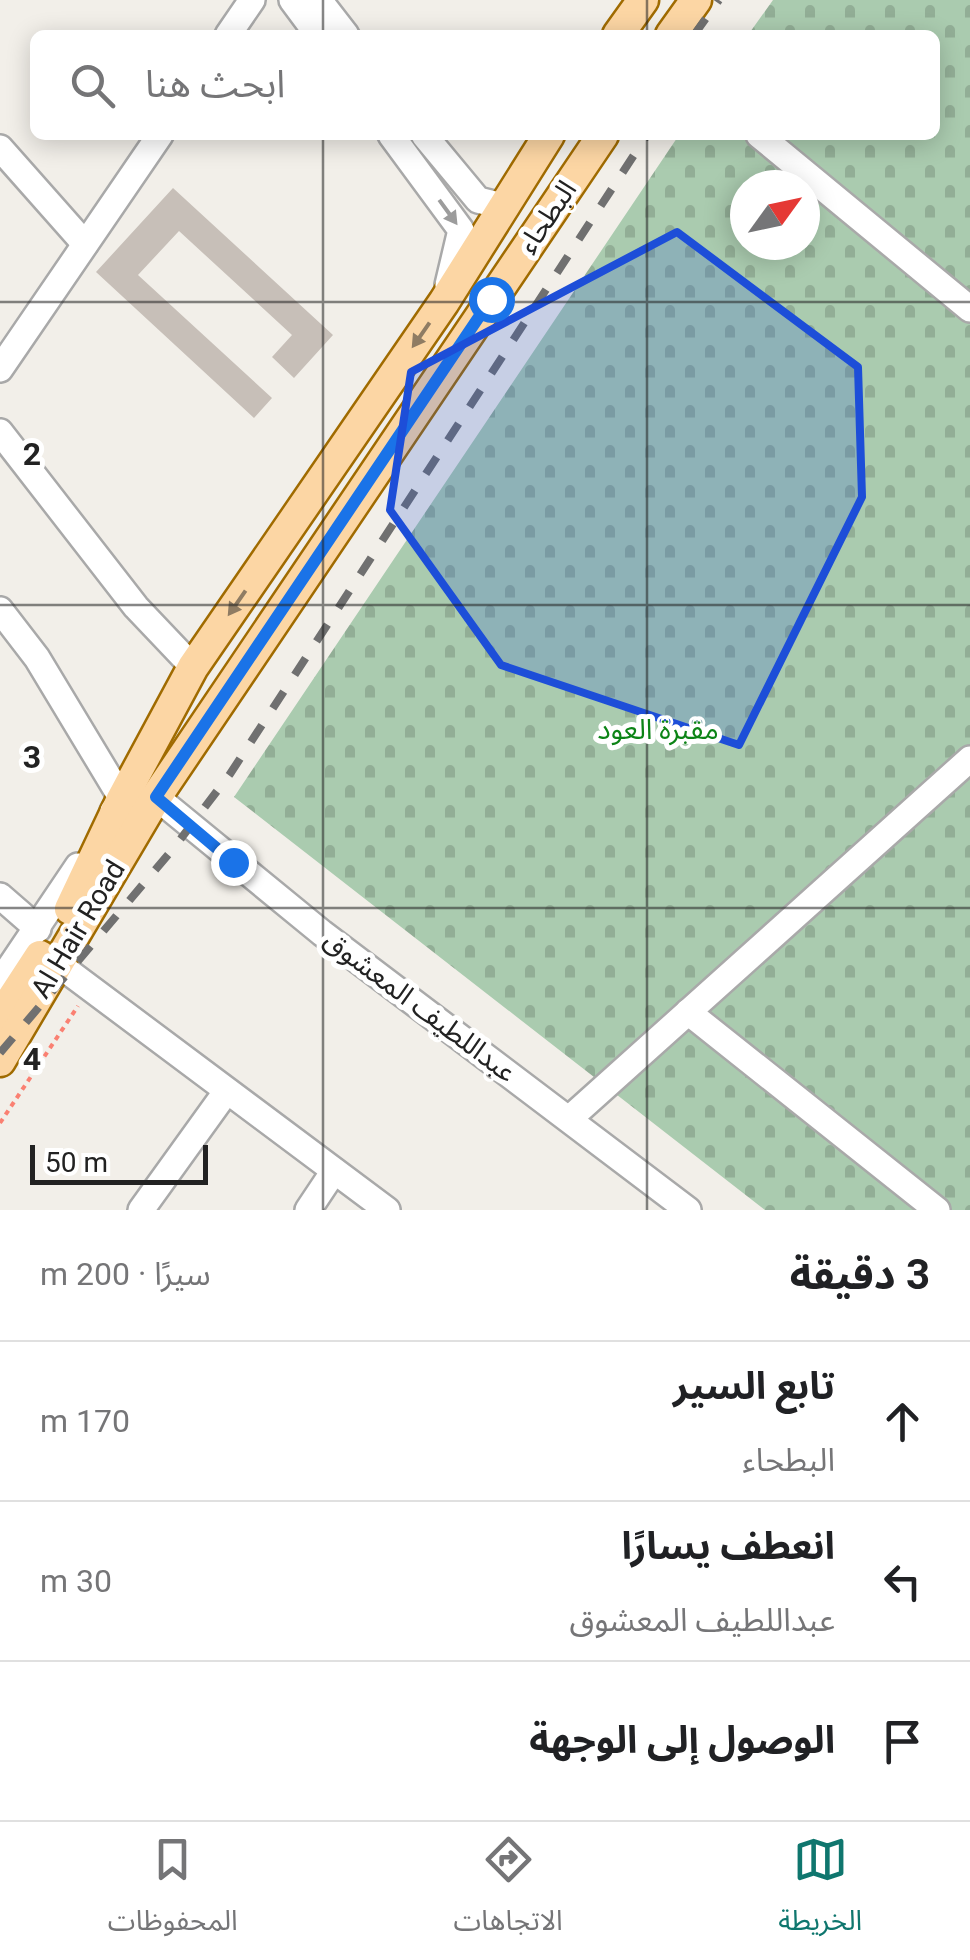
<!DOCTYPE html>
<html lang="ar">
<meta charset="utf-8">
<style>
:root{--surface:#fff;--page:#f6f6f6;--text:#202124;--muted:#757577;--line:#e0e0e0;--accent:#0f766e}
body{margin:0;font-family:Roboto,"Noto Sans Arabic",sans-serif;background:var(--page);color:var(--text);direction:rtl}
.compass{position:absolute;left:730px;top:170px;width:90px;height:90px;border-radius:50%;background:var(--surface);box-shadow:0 5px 25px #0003;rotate:57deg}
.scale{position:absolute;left:30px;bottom:25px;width:178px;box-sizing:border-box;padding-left:10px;border:5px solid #222;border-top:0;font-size:28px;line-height:35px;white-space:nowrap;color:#222;-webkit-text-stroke:8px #fff;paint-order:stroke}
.stop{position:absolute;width:30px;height:30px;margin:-22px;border:8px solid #1a73e8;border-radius:50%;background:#fff}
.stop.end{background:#1a73e8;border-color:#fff;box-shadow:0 2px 10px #0008}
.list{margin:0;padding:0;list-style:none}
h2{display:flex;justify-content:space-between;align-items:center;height:130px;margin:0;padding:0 40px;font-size:42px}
h2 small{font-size:32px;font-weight:400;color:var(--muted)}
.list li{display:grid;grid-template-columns:65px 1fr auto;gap:30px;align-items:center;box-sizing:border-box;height:160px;padding:0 40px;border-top:2px solid var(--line)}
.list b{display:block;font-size:38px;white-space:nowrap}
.list p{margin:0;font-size:32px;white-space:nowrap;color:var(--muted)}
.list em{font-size:32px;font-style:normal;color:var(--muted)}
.icon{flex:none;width:55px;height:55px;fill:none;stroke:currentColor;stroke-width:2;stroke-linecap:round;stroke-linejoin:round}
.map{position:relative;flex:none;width:970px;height:1210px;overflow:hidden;direction:ltr}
.search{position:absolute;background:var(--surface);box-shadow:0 5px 25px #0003;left:30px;right:30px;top:30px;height:110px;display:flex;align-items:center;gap:25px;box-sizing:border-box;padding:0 35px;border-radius:15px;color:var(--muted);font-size:38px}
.sheet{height:610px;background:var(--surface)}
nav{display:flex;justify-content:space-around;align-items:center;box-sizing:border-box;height:140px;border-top:2px solid var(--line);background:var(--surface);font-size:28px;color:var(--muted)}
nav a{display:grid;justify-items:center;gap:5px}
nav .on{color:var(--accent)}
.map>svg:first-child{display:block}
</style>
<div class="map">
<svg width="970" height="1210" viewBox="0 0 970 1210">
<defs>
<pattern id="cemetery-stones" width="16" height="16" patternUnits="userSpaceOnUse" patternTransform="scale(2.5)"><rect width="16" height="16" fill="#aacbaf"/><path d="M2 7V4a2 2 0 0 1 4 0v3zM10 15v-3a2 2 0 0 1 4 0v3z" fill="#92ae96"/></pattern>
</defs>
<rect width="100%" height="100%" fill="#f2efe9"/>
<path fill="url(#cemetery-stones)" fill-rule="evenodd" d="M773,0H970V1210H765L234,797L679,135H935V35H748ZM745,185H805V245H745Z"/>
<polygon fill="#c7bfb8" points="173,188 333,335 294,378 272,357 292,335 179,231 138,275 272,398 254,418 96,272"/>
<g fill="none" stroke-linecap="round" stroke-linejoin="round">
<g stroke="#a9a9a9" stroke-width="30">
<g id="minor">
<polyline points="292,0 318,35"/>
<polyline points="319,0 346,35"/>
<polyline points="228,35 252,0"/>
<polyline points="391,135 461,230 448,285"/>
<polyline points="424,135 478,200 506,207"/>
<polyline points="759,135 970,309"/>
<polyline points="0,148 85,244"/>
<polyline points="0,369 160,135"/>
<polyline points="0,432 136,607 193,667"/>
<polyline points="0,610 37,658 122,799 113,811"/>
<polyline points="156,797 322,933 688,1210"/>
<polyline points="0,896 38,929"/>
<polyline points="58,964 387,1210"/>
<polyline points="0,982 78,866"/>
<polyline points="688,1012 937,1210"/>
<polyline points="569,1119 970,759"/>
<polyline points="141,1210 226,1092"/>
<polyline points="308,1210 334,1171"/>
</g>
</g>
<g stroke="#a06b00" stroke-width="35">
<g id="major">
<polyline points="618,35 643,0"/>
<polyline points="671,35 696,0"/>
<polyline points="70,909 122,799 193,667 444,302 549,135"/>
<polyline points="0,1017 40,956"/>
<polyline points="0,1061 156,797 603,135"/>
</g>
</g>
<polyline stroke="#fa8072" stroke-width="4" stroke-dasharray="5 5" stroke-linecap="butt" points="0,1123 78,1006"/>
<use href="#minor" stroke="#fff" stroke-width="25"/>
<use href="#major" stroke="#fcd6a4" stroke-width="30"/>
<g stroke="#707070" stroke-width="8" stroke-dasharray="20 20" stroke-linecap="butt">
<polyline points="694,35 719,0"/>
<polyline points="0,1053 173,849 230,774 647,135"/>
</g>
</g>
<defs><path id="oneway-solid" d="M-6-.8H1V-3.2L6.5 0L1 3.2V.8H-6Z" transform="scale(2.5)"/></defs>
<use fill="#9c9c9c" href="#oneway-solid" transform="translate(448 212) rotate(54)"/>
<g fill="#8f7c63">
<use href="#oneway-solid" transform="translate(421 335) rotate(125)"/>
<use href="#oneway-solid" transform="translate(237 603) rotate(125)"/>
</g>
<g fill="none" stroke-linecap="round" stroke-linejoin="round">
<polyline stroke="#1a73e8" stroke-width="12" points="233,862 156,797 491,299"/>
</g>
<path fill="#1d4ed8" fill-opacity="0.2" stroke="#1d4ed8" stroke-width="8" stroke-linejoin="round" d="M677,232L858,367L862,497L739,745L501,665L390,510L411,372Z"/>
<path fill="none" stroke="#222" stroke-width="2.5" stroke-opacity="0.55" d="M323,0V35M647,0V35M323,135V1210M647,135V1210M0,302H970M0,605H970M0,908H970"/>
<g text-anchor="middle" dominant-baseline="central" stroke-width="10" stroke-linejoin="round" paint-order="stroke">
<g font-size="28" fill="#222" stroke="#fff">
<text transform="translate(547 217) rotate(-56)">البطحاء</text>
<text transform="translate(78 929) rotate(-59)">Al Hair Road</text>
<text transform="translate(420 1006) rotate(37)">عبداللطيف المعشوق</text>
</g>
<g font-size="28" fill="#0c8416" stroke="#fff">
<text x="658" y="729">مقبرة العود</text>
</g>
</g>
<g font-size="32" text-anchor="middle" font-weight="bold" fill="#222" stroke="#fff" stroke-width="10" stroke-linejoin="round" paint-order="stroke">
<text x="32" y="465">2</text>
<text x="32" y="768">3</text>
<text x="32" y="1070">4</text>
</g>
</svg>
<svg class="compass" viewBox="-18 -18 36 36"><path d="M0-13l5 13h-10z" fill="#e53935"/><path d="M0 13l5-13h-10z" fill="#757577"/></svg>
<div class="scale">50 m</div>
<div class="stop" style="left:491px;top:299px"></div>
<div class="stop end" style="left:233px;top:862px"></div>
<div class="search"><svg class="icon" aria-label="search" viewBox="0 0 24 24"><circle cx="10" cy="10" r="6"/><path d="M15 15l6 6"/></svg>ابحث هنا</div>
</div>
<section class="sheet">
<h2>3 دقيقة<small>سيرًا · 200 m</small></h2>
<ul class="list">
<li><svg class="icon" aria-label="ahead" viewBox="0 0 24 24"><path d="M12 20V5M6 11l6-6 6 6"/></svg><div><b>تابع السير</b><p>البطحاء</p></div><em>170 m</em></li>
<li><svg class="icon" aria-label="left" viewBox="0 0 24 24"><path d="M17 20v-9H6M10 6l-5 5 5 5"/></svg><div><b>انعطف يسارًا</b><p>عبداللطيف المعشوق</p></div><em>30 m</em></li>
<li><svg class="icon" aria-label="arrive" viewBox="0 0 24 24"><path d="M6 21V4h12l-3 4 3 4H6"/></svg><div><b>الوصول إلى الوجهة</b></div></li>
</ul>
</section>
<nav>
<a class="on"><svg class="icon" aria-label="map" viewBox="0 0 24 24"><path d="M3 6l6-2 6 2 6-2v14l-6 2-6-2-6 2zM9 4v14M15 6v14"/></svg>الخريطة</a>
<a><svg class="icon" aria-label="directions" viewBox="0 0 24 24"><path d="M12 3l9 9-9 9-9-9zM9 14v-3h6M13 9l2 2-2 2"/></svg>الاتجاهات</a>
<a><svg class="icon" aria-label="saved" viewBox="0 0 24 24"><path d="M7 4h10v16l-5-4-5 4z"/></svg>المحفوظات</a>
</nav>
